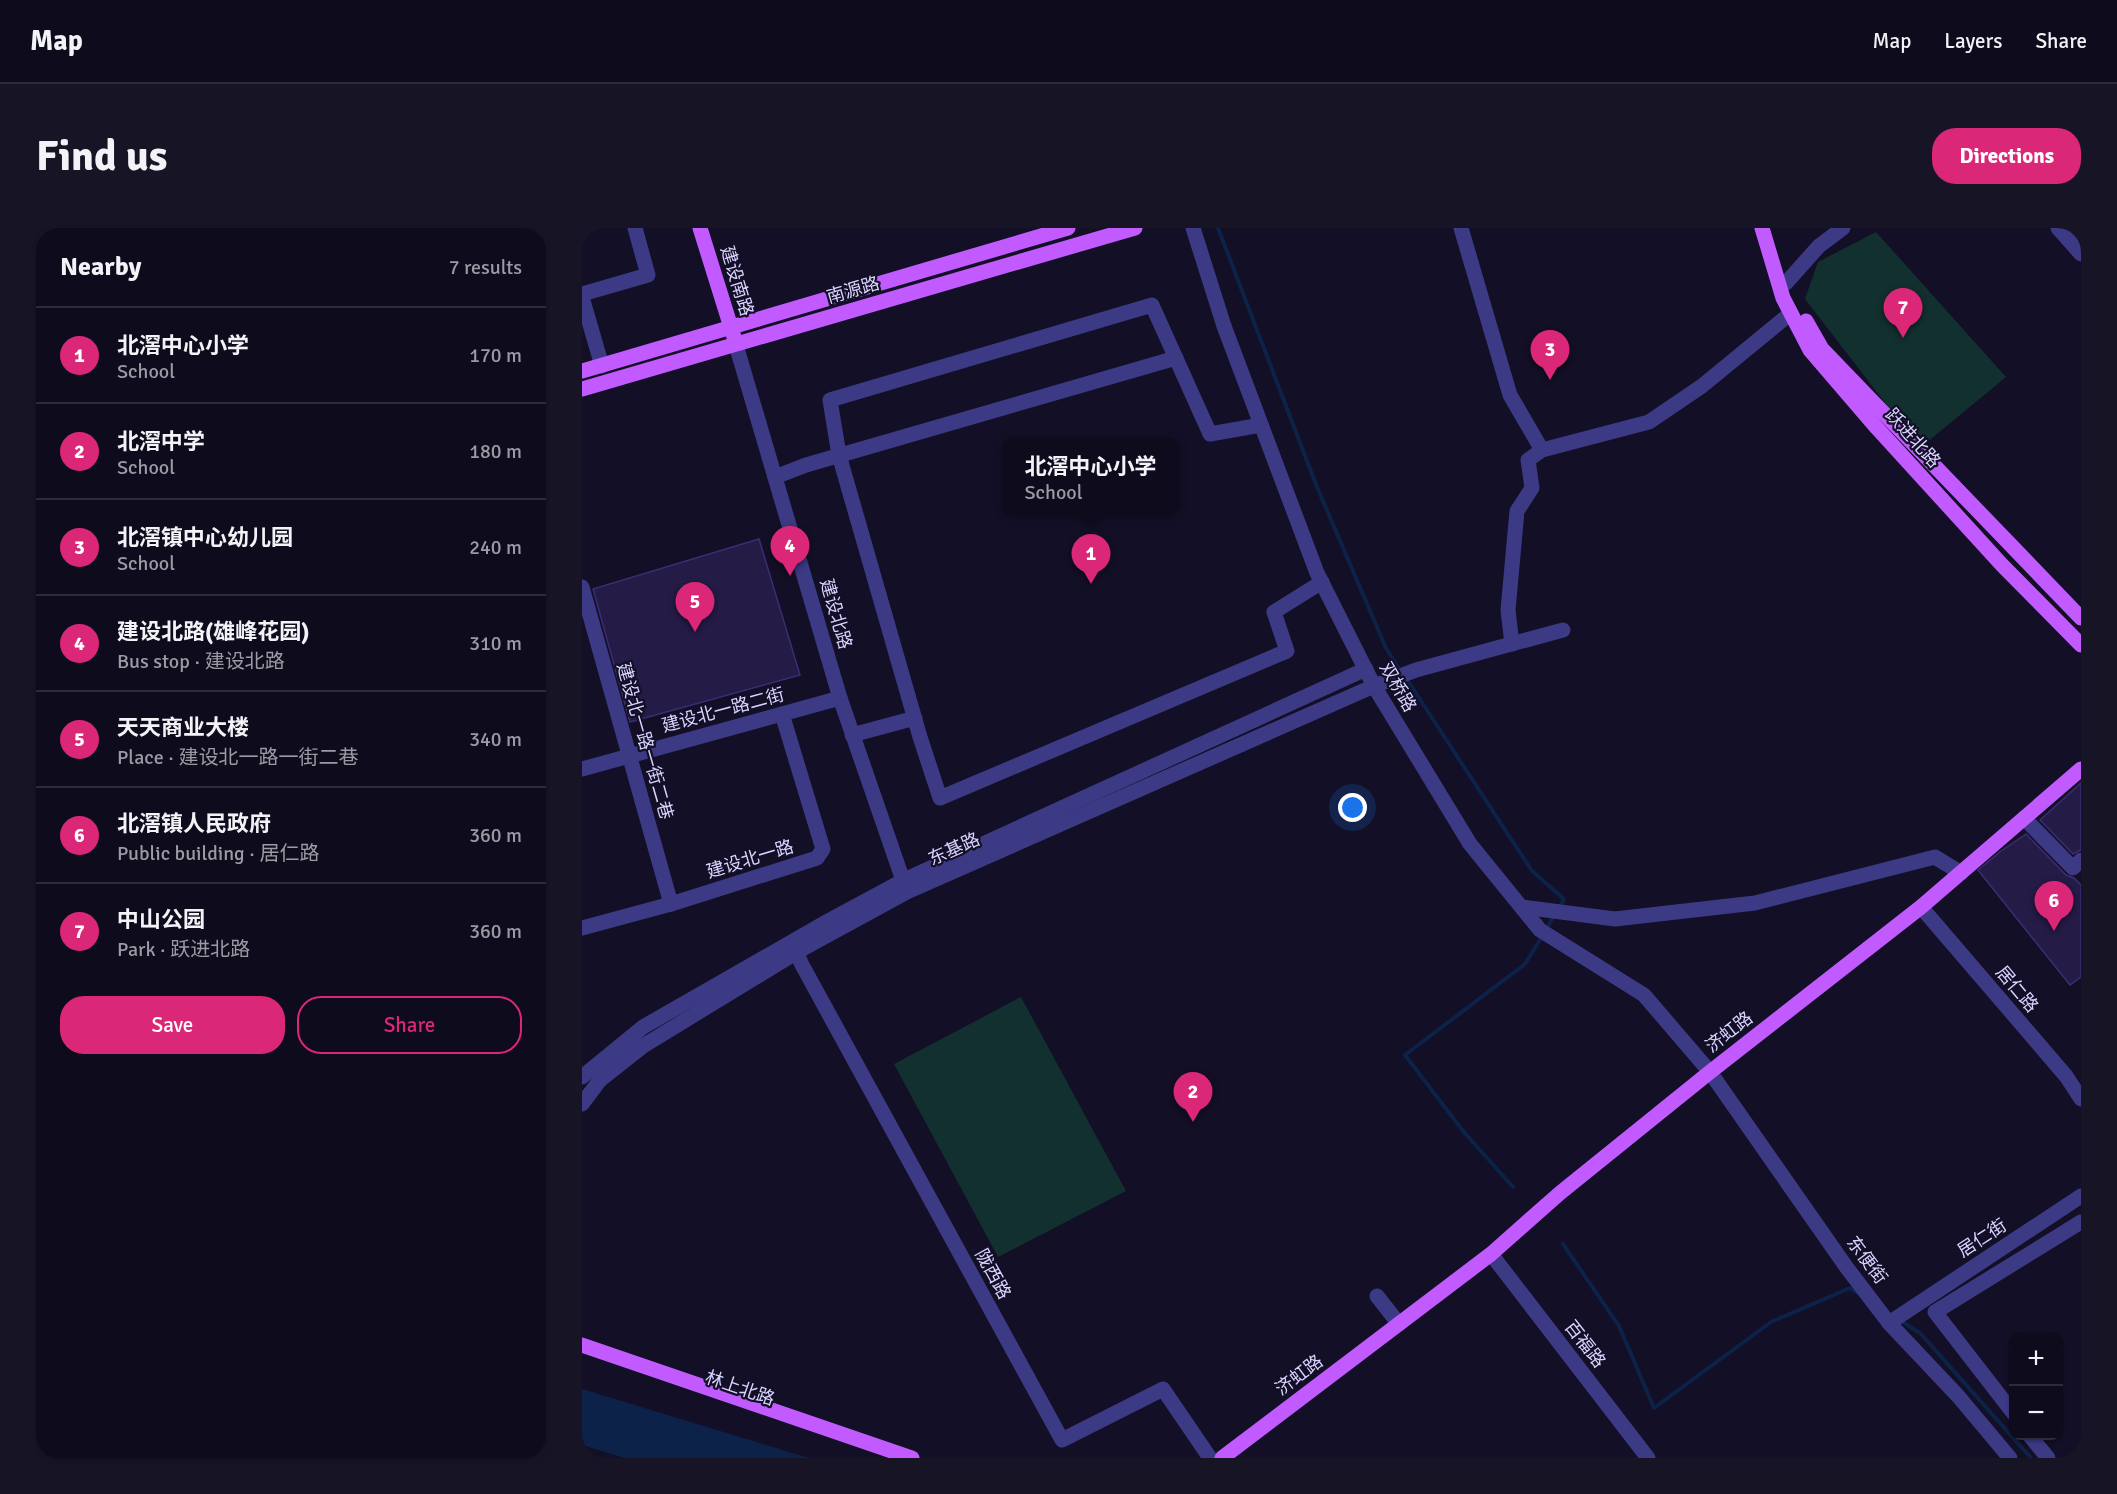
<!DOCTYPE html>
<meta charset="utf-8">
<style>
:root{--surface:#0e0b1c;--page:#171425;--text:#f1f3f6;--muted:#9b9ba3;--line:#2e2b3b;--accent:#db2777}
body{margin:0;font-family:Signika,"Noto Sans SC",sans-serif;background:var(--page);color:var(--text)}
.controls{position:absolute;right:18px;bottom:18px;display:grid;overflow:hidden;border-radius:12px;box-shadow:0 2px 4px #0004}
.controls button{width:54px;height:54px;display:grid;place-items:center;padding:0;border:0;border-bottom:2px solid var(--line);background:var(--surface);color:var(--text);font:30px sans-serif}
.you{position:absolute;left:771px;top:580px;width:21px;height:21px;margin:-15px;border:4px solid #fff;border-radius:50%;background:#1a73e8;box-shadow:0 0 0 9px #1a73e833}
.badge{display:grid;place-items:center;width:39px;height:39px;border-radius:50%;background:var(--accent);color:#fff;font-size:20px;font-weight:700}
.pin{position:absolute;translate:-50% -50px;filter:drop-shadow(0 2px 3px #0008)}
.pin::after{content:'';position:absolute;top:32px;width:21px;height:18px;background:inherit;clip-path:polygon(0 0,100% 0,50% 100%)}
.popup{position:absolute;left:420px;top:209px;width:177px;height:78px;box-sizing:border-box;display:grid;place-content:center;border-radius:12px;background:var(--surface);filter:drop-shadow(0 2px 4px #0005);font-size:20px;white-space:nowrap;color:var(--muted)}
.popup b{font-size:22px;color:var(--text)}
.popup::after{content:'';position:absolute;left:50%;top:100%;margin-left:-12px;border:12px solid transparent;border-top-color:var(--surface)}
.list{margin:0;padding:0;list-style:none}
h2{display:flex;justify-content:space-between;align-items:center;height:78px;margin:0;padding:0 24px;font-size:26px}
h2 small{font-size:20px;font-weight:400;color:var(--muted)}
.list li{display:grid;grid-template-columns:39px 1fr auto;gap:18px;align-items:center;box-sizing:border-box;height:96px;padding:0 24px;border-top:2px solid var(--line)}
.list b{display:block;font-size:22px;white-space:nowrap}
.list p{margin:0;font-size:20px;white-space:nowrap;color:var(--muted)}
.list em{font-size:20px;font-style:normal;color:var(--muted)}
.actions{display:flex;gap:12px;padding:18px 24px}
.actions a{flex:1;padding:14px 0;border:2px solid var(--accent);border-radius:24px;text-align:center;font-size:21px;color:var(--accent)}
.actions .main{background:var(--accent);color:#fff}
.map{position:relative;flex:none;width:1499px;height:1230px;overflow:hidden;border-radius:24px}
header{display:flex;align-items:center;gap:36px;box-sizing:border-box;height:84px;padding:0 30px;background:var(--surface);border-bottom:2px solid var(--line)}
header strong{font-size:28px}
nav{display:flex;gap:33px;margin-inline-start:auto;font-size:21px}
.intro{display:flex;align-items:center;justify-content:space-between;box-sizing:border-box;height:144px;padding:0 36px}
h1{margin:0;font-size:42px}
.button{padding:15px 27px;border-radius:24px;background:var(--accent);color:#fff;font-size:21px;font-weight:700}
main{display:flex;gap:36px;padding:0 36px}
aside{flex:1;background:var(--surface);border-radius:24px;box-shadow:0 2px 4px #0004}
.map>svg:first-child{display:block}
</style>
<header>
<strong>Map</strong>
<nav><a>Map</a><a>Layers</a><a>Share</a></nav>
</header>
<div class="intro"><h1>Find us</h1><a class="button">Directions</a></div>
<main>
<aside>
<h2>Nearby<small>7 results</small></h2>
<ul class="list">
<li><span class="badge">1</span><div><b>北滘中心小学</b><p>School</p></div><em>170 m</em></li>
<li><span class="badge">2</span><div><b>北滘中学</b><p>School</p></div><em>180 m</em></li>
<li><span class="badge">3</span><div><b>北滘镇中心幼儿园</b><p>School</p></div><em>240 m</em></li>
<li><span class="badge">4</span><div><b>建设北路(雄峰花园)</b><p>Bus stop · 建设北路</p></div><em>310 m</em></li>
<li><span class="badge">5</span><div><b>天天商业大楼</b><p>Place · 建设北一路一街二巷</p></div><em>340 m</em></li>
<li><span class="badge">6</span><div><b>北滘镇人民政府</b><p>Public building · 居仁路</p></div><em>360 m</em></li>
<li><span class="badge">7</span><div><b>中山公园</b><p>Park · 跃进北路</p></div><em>360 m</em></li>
</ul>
<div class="actions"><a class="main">Save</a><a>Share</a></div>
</aside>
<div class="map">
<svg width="1499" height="1230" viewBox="0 0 1499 1230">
<rect width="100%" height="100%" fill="#130f26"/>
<g fill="#12302f">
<polygon points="1294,4 1424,149 1338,220 1223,71 1236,34"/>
<polygon points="439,769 544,963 416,1029 312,836"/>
</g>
<polygon fill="#0c2248" points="0,1161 227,1230 42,1230 0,1217"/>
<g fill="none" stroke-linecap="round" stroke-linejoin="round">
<g stroke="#0c2248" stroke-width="4">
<polyline points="636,0 735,259 804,420 819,444"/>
<polyline points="824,450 950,643 982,671 977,680"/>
<polyline points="965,700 973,686"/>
<polyline points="931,959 881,903 823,827 943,736 961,707"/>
<polyline points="981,1016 1037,1098 1072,1180 1189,1094 1268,1060 1276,1065"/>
<polyline points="1318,1092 1339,1106 1449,1230"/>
</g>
</g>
<g fill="#241b47" stroke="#3b2d73" stroke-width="1.5">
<polygon points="177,311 218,447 48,494 11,361"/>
<polygon points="1499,555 1499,622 1491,626 1458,592"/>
<polygon points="1444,606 1484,647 1492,650 1499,657 1499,749 1488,757 1396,642 1419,623"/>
</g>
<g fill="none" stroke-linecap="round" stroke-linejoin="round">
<g stroke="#3d3a85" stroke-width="15">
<polyline points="611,0 642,98 735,345 792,458 888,616 958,702 1062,767 1128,844 1265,1040 1307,1095 1376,1168 1428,1230"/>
<polyline points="879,0 928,167 960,222 946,232 950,260 935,283 926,382 930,416"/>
<polyline points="1476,0 1499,26"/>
<polyline points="1204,55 1237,18 1261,0"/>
<polyline points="0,66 66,47 53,0"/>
<polyline points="0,69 20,138"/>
<polyline points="154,117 258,470 324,661"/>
<polyline points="679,197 628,206 570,77 248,172 257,227 338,509 358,570 705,423 692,384 740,354"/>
<polyline points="960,222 1067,194 1120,158 1209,85"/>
<polyline points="193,249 224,237 594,130"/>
<polyline points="0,359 89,676"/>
<polyline points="270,507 333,490"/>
<polyline points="0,541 258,470"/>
<polyline points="1442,590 1491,640 1499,632"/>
<polyline points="940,679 1033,691 1173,675 1353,629 1379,645"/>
<polyline points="1339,679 1484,848 1499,871"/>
<polyline points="0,700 89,676 235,630 241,621 200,486"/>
<polyline points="215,724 219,735 480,1212 581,1161 628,1230"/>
<polyline points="0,849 61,799 246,693 322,652 784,441"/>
<polyline points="0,876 18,852 61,818 215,724 325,664 792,458 834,442 981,402"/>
<polyline points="909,1026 1066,1230"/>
<polyline points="795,1068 817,1096"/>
<polyline points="1307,1095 1499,968"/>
<polyline points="1432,1186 1353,1084 1499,994"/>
<polyline points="1448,1208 1466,1230"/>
</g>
<g stroke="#c25bff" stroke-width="15">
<polyline points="118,0 152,109"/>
<polyline points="1180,0 1201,70 1228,122 1295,200 1420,337 1499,417"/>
<polyline points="1224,93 1240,121 1499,390"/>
<polyline points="0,143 486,0"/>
<polyline points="0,161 553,0"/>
<polyline points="0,1117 330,1230"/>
<polyline points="640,1230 909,1026 978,965 1128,844 1339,679 1499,541"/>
</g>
</g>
<g text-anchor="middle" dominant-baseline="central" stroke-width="4.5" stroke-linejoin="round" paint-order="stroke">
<g font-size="18" fill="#d9d4ff" stroke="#130f26">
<text transform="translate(155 53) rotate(73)">建设南路</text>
<text transform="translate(271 62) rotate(-16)">南源路</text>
<text transform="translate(1331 210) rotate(48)">跃进北路</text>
<text transform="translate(254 386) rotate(74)">建设北路</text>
<text transform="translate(816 459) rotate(60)">双桥路</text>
<text transform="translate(141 482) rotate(-15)">建设北一路二街</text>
<text transform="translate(63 513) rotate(74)">建设北一路一街二巷</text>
<text transform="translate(372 621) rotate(-24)">东基路</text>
<text transform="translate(168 631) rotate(-17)">建设北一路</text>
<text transform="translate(1435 761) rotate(50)">居仁路</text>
<text transform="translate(1147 804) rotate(-38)">济虹路</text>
<text transform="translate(1400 1010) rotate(-33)">居仁街</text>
<text transform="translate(1285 1032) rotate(53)">东便街</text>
<text transform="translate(411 1046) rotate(61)">陇西路</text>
<text transform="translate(1003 1116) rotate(52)">百福路</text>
<text transform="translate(717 1147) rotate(-37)">济虹路</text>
<text transform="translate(158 1160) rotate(19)">林上北路</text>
</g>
</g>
</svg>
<div class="controls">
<button>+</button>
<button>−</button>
</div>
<div class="you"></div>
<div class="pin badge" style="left:509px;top:356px">1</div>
<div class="popup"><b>北滘中心小学</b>School</div>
<div class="pin badge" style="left:611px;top:894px">2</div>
<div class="pin badge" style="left:968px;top:152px">3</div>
<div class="pin badge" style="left:208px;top:348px">4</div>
<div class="pin badge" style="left:113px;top:404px">5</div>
<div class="pin badge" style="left:1472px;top:703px">6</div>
<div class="pin badge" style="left:1321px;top:110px">7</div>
</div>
</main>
